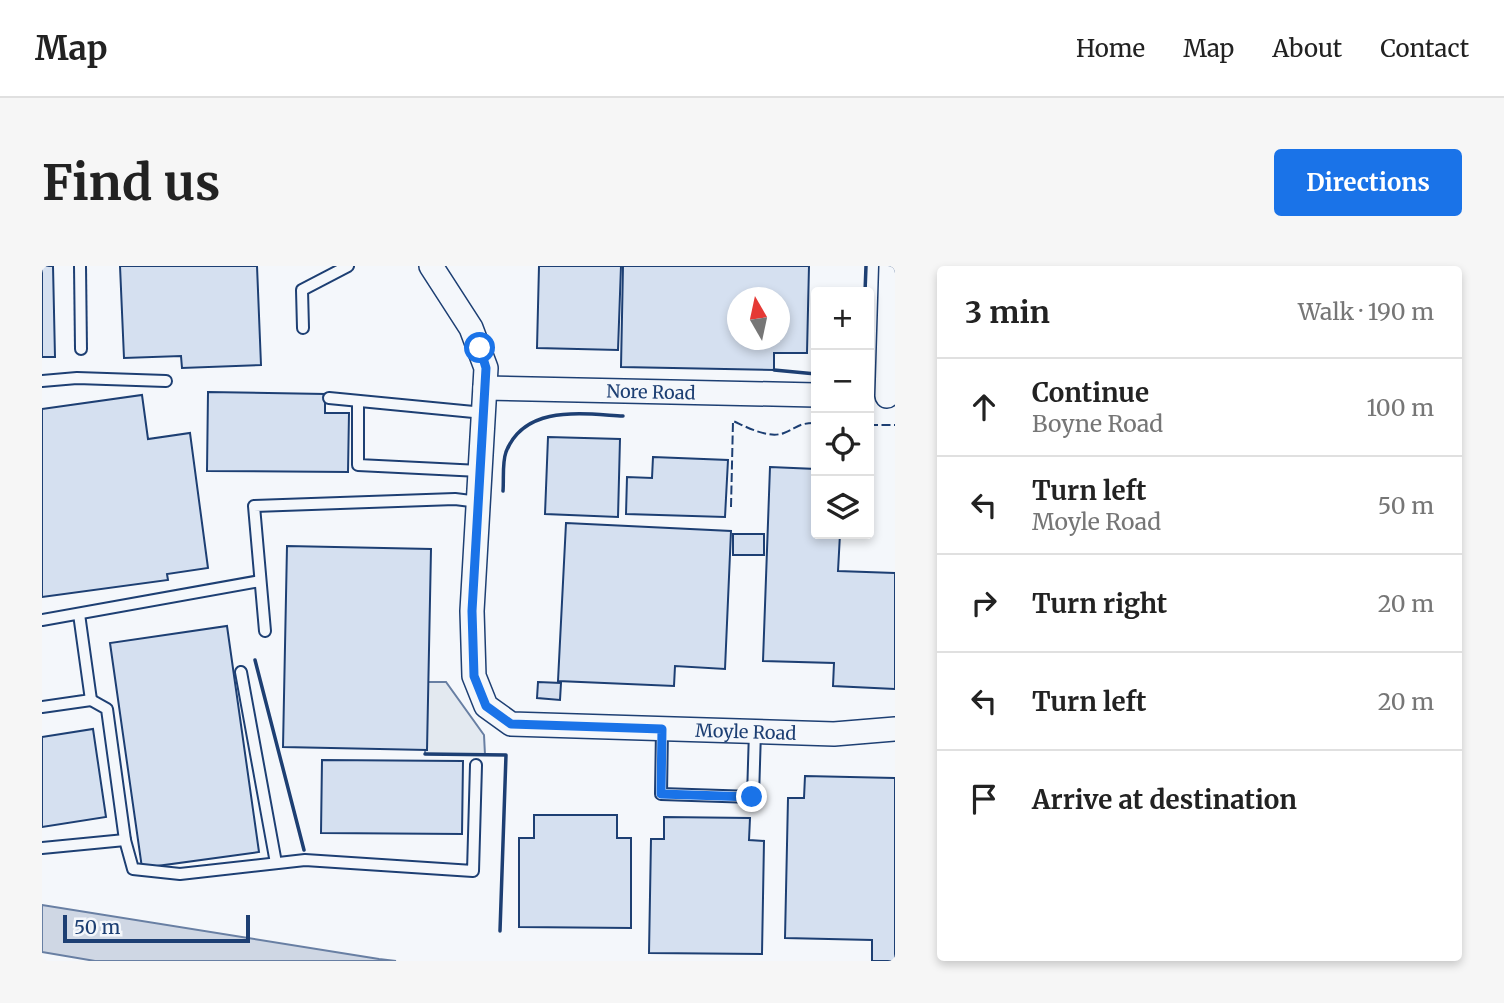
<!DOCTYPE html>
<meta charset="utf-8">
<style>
:root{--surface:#fff;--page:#f6f6f6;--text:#222;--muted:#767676;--line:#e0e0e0;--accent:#1a73e8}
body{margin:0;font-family:Merriweather,serif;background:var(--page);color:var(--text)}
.controls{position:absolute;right:21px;top:21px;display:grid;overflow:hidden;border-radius:7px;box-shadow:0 4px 10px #0003}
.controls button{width:63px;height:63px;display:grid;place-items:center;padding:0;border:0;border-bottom:2px solid var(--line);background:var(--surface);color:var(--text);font:35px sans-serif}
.compass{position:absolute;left:685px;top:21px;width:63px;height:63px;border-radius:50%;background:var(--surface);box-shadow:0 4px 10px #0003;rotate:351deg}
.scale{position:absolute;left:21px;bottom:18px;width:187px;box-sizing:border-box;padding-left:7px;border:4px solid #1d3f73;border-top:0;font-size:19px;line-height:24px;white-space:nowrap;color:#1d3f73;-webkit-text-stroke:5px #f4f7fb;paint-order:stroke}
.stop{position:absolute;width:21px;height:21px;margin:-16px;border:5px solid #1a73e8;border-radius:50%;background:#fff}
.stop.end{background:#1a73e8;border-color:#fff;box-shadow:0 2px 7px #0008}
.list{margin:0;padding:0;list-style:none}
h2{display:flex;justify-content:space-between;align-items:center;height:91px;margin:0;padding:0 28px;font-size:30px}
h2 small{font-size:23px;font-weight:400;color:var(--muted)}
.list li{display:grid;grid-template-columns:46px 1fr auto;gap:21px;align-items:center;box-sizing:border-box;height:98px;padding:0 28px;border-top:2px solid var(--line)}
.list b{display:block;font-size:26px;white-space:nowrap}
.list p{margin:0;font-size:23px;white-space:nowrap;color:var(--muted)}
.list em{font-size:23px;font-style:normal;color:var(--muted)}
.icon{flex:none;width:38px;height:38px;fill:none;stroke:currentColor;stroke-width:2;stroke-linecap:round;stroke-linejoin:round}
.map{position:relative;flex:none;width:853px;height:695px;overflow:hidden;border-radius:7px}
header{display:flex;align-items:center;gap:42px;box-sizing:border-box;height:98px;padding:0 35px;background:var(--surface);border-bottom:2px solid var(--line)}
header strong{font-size:33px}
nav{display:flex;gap:38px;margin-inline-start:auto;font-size:24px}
.intro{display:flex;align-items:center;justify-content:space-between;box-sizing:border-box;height:168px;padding:0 42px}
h1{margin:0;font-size:49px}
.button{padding:18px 32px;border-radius:7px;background:var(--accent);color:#fff;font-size:24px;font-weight:700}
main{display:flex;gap:42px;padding:0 42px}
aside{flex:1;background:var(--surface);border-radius:7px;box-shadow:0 4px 10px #0003}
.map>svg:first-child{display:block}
</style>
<header>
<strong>Map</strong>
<nav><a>Home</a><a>Map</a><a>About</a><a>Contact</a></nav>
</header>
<div class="intro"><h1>Find us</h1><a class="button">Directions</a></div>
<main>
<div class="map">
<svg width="853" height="695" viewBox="0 0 853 695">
<rect width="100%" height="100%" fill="#f4f7fb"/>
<polygon fill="#e3e9f0" stroke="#687fa3" stroke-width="2" points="386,416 404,416 442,469 443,489 383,488"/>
<polygon fill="#cfd7e4" stroke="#687fa3" stroke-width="2" points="0,639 337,693 354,695 53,695 0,686"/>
<g fill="#d5e0f0" stroke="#1d3f73" stroke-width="2" fill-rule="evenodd">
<polygon points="0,0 11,0 13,91 0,91"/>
<polygon points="78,0 215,0 219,99 140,102 139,90 82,92"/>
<polygon points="497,0 579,0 576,84 495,82"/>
<path d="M581,0H767L765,87H732V104L579,101ZM696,32H738V74H696Z"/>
<polygon points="166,126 283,128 283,147 307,147 306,206 165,205"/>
<polygon points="100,129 106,173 148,167 166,302 125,308 126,314 0,331 0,143"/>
<polygon points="506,171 578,173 576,251 503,248"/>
<polygon points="611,191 686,194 683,251 584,248 585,211 610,212"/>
<polygon points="728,201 774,203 774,268 798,268 796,305 853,307 853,423 791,420 792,397 721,395"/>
<polygon points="524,257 689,265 683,403 633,400 632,420 516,415"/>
<rect x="691" y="268" width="31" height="21"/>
<polygon points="245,280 389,283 385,484 241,481"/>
<polygon points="185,360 217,586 100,602 68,377"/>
<polygon points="496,416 519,417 518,434 495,432"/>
<polygon points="51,463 64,551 0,561 0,471"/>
<polygon points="280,494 421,495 420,568 279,567"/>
<polygon points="763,510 853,512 853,695 830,695 830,674 743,672 746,532 762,532"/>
<polygon points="492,549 575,549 575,572 589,572 589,662 477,661 477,572 492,572"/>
<polygon points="622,551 708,552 707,574 722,575 720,688 607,687 609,573 622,573"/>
</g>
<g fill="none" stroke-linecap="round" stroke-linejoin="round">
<g stroke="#1d3f73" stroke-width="14">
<g id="lane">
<polyline points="38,0 39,83"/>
<polyline points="261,62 260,24 306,0"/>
<polyline points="0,115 35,112 124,115"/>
<polyline points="287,132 442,147"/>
<polyline points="316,135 316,199 438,205"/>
<polyline points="0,354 218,315"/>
<polyline points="223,365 212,240 413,233 437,236"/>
<polyline points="199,406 234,597"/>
<polyline points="49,434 65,443 83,574 91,603 138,608 263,594 431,605 434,499"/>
<polyline points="0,441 49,434 37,348"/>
<polyline points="620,463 619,528 711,531 713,465"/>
<polyline points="0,582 83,574"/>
</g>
</g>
<g stroke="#1d3f73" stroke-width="26">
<g id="street">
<path id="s1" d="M389,0L429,62L444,102L430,345L432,410L444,440L469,458L792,468L853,463"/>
<path id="s2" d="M443,122L774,129"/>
<polyline points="845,130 849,0"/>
</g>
</g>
<use href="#lane" stroke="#f4f7fb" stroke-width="10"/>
<use href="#street" stroke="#f4f7fb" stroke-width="23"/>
<g stroke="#1d3f73" stroke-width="2" stroke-dasharray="9 3.5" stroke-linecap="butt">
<polyline points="827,159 853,159"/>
<path d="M689,241L691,155C705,161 726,173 742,167C757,161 756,157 774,157"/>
</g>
<g stroke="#1d3f73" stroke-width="3.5">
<polyline points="823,26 824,0"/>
<polyline points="732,104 774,108"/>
<path d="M461,225C462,213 460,197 464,186C483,138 541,148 581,150"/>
<polyline points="213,394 262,584"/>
<polyline points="383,488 464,489 458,665"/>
</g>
</g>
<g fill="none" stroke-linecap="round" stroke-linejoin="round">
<polyline stroke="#1a73e8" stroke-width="9" points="438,82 444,102 430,345 432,410 444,440 469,458 620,463 619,528 710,531"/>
</g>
<g text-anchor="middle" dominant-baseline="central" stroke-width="5" stroke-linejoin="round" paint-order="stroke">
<g font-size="18" fill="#1d3f73" stroke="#f4f7fb">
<text stroke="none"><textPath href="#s2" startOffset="166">Nore Road</textPath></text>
<text stroke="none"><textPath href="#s1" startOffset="723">Moyle Road</textPath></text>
</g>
</g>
</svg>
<div class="controls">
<button>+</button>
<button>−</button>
<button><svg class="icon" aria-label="locate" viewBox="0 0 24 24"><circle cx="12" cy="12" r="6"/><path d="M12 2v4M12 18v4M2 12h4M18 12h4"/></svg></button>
<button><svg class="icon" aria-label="layers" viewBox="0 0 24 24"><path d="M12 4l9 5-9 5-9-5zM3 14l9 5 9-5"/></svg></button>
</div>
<svg class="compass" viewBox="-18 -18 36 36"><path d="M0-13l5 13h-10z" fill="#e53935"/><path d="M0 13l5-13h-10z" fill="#767676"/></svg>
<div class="scale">50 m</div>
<div class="stop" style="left:438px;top:82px"></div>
<div class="stop end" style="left:710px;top:531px"></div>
</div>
<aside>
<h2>3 min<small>Walk · 190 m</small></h2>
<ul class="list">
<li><svg class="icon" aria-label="ahead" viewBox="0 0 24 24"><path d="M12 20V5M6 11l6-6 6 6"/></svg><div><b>Continue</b><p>Boyne Road</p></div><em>100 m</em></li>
<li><svg class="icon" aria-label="left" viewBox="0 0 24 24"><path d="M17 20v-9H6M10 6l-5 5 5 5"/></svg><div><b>Turn left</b><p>Moyle Road</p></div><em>50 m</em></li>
<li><svg class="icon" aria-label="right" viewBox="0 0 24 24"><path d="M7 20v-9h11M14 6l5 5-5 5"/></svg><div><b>Turn right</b></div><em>20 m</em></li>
<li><svg class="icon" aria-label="left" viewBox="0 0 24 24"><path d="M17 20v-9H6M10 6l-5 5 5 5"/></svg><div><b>Turn left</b></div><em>20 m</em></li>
<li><svg class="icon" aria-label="arrive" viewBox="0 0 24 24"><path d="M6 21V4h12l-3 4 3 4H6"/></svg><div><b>Arrive at destination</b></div></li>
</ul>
</aside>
</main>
